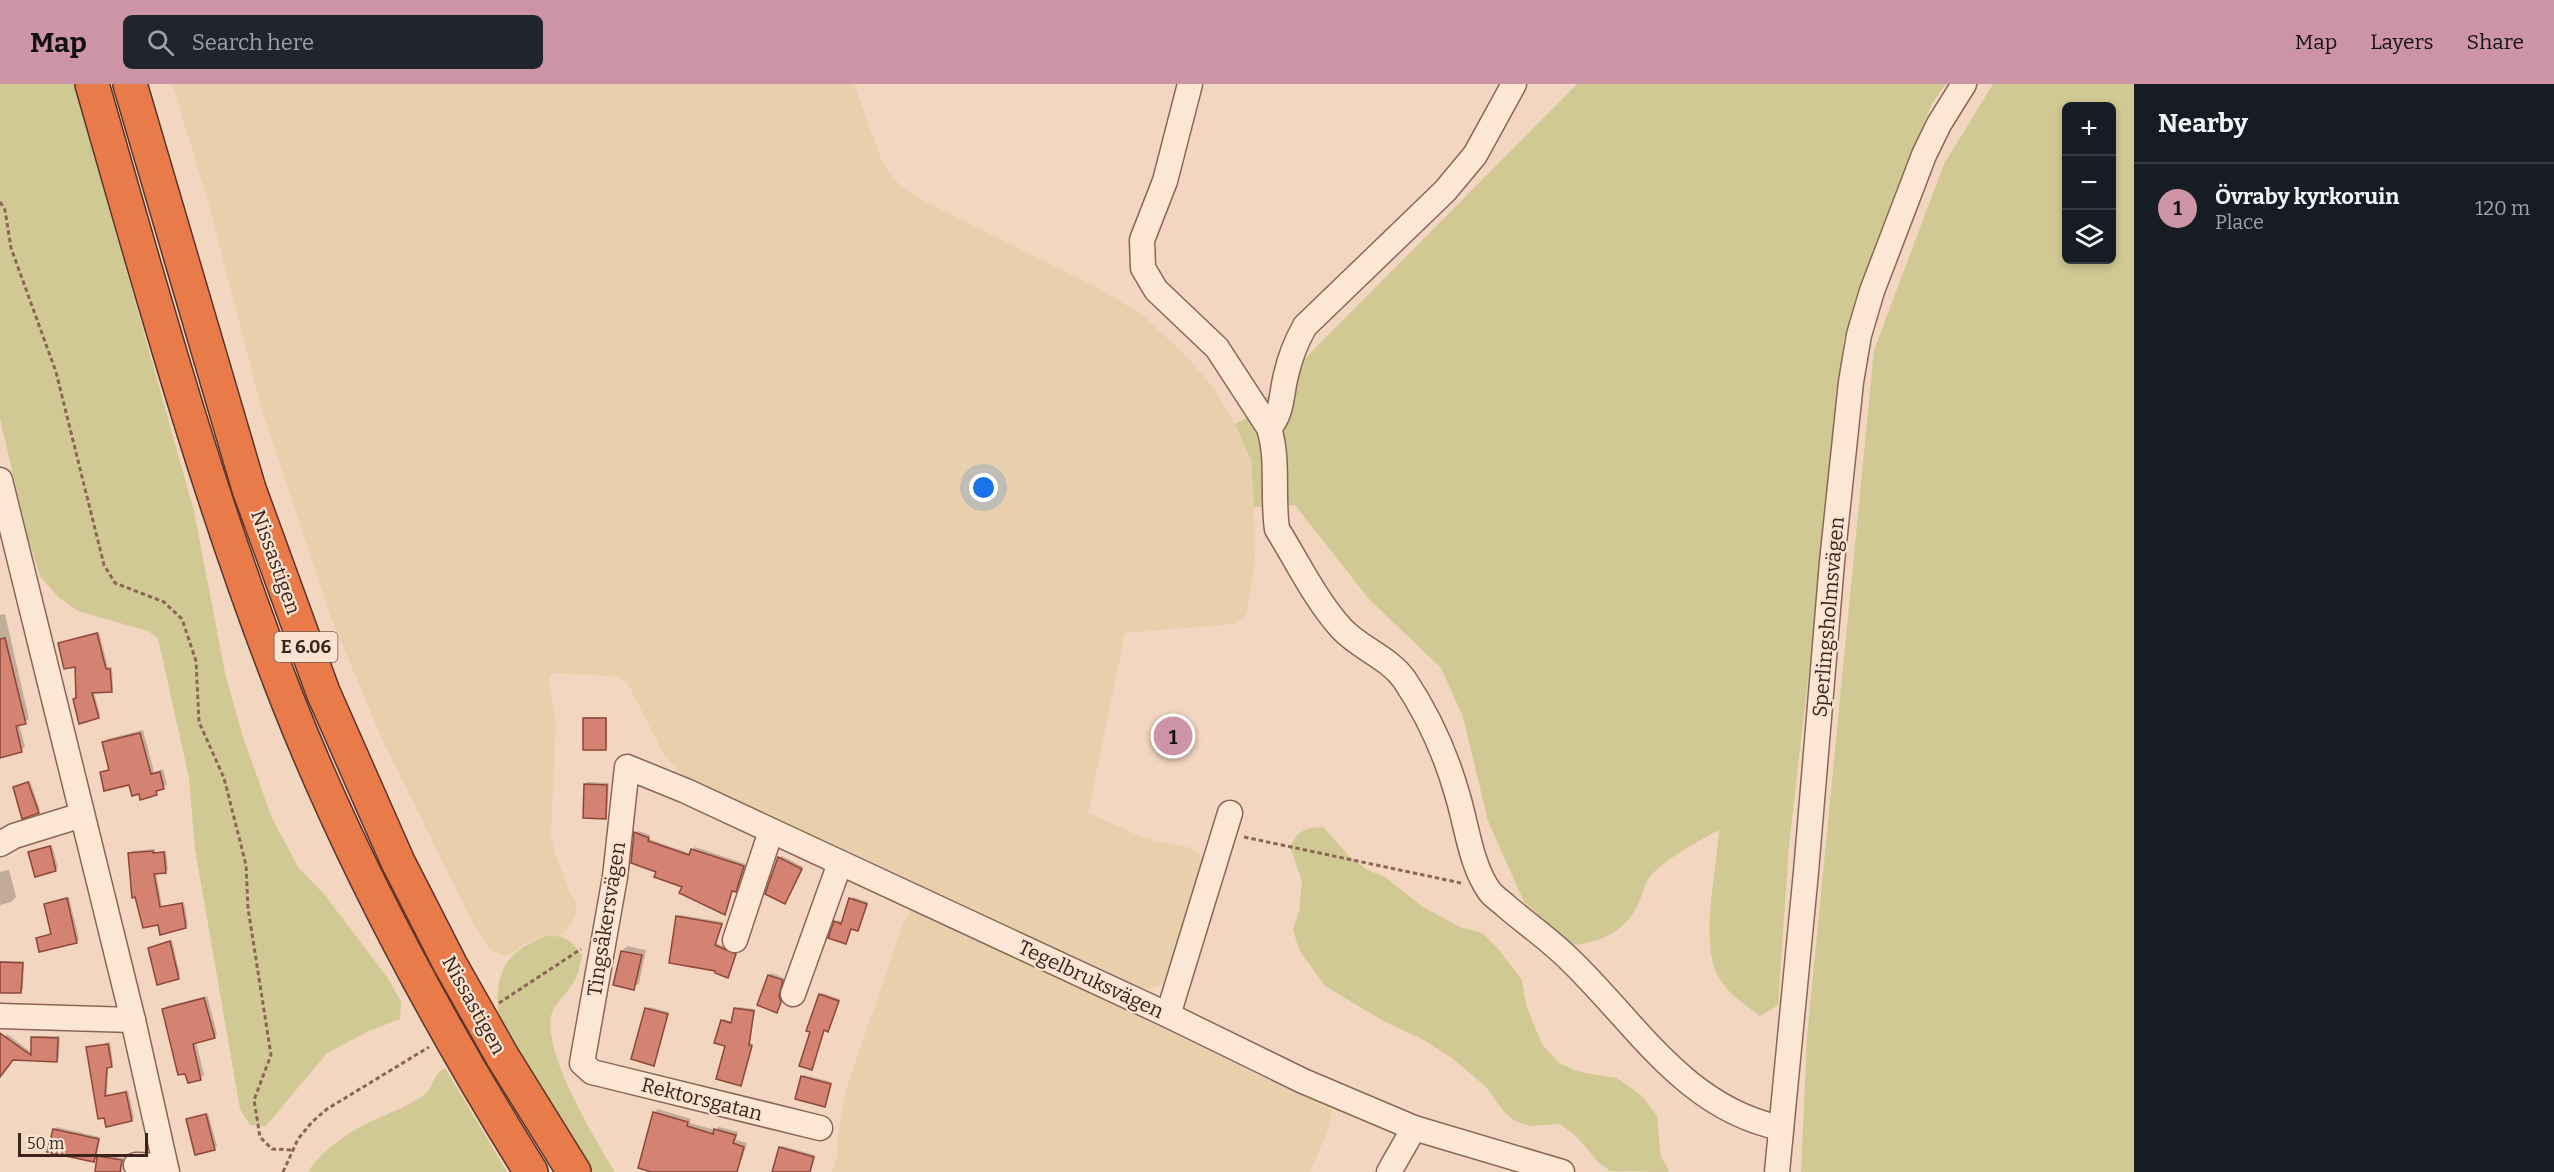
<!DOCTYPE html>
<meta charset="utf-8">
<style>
:root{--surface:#171b24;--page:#20242c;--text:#f1f3f6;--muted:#9ea1a6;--line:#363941;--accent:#cd94a5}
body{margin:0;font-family:Bitter,serif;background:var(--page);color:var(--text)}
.controls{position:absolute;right:18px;top:18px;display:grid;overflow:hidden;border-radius:9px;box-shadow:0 3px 9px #0003}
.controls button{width:54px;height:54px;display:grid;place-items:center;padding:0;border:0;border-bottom:2px solid var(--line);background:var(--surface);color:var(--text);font:30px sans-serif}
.scale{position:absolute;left:18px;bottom:15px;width:130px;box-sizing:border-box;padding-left:6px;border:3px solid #3b231c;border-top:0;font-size:16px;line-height:21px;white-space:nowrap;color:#3b231c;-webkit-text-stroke:4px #f9e3d0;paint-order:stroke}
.you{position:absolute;left:984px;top:404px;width:21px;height:21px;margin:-15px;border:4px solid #fff;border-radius:50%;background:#1a73e8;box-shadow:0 0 0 9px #1a73e833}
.badge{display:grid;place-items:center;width:39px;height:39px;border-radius:50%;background:var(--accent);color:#111;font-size:20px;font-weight:700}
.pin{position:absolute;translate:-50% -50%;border:3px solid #fff;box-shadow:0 2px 6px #0006}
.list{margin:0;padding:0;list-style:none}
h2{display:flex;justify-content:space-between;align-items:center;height:78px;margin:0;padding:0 24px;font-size:26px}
h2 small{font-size:20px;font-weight:400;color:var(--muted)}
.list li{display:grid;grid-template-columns:39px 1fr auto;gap:18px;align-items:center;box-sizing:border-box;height:90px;padding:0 24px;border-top:2px solid var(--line)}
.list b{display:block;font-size:22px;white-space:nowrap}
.list p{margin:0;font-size:20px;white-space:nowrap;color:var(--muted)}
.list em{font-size:20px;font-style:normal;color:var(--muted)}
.icon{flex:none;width:33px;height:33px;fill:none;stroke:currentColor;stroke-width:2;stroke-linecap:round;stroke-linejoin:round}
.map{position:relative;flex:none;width:2134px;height:1088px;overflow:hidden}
header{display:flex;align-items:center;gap:36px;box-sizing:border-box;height:84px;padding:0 30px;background:var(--accent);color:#111}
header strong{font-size:28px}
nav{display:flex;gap:33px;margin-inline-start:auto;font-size:21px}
.search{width:420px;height:54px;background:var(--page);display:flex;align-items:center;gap:15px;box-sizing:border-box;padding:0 21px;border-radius:9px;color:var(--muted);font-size:22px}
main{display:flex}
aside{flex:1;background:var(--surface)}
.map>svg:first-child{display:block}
</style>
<header>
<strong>Map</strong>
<div class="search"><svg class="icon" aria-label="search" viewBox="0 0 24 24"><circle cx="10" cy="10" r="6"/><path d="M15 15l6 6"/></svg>Search here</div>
<nav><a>Map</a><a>Layers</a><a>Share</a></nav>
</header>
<main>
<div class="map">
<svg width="2134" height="1088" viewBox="0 0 2134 1088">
<rect width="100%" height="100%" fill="#f2d6c0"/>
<g fill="#e8d0ad">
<polygon points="172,0 854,0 881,75 889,89 901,102 924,117 1104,207 1146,234 1189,275 1215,306 1235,340 1251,376 1254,423 1255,479 1247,529 1243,534 1233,540 1125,549 1088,729 1147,755 1191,764 1199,769 1203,775 1200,795 1170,889 1162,900 1151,905 1133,902 1064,876 708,705 679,688 663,669 628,600 618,593 597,591 553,589 548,597 556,635 551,751 554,766 569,807 576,818 576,829 572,839 559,852 547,852 526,859 511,871 502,871 490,865 477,847 381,653 329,528 262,327 208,117"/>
<polygon points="914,822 1334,1018 1329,1044 1310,1088 832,1088 837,1073 838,1052 846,1006 904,837"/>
</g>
<g fill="#d1c993" fill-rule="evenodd">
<polygon points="0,0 74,0 194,427 225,589 243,653 272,734 298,783 324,810 387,893 401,918 400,935 369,947 327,969 266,1042 250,1041 240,1025 195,765 189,694 158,554 148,547 78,527 58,513 40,492 28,454 0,335"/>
<path d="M1577,0H1946L1933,18L1907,79L1843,258L1834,367L1789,762L1778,921L1760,932C1746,921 1728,910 1719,894C1699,861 1717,784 1719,746C1696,758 1672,771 1653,789C1646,795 1643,809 1639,818C1628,846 1602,858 1574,861L1524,818L1488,737L1463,633L1441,584L1368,514L1295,421L1254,423L1251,376L1235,340L1246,334Z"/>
<path d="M1993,0H2134V1088H1801L1807,953L1874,266L1944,80ZM2066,22H2112V176H2066Z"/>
<path d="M1323,743L1348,771L1366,785L1386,794L1423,823L1460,843L1482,849L1500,867L1522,896L1526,921L1542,960L1560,980L1580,988L1617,994L1641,1011L1657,1032L1661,1073L1669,1086L1668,1088L1610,1087L1599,1079L1576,1052L1560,1040L1530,1042L1515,1037L1504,1028L1486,1003L1452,974L1422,955L1385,938L1325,902L1299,866L1293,845L1299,828L1302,797L1290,763C1298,746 1305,744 1323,743Z"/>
<path d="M547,852C565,851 571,856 582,871C580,882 578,891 572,901C565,912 554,919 551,932C544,971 594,1054 615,1088H591L499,937C494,891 502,868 547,852Z"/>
<path d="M445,984L507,1088H308C323,1064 354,1044 381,1033C396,1026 413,1020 426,1009C435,1000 432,992 445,984Z"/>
</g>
<g fill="#0003">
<polygon points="5,530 29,635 19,640 25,663 21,667 0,672 0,531"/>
<polygon points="99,548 108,583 112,583 113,605 111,607 94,608 100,631 98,633 74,615 76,613 77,581 60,559"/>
<polygon points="587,633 607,633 607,662 605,665 585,635"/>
<polygon points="143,646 154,688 163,685 167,701 159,705 156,710 140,708 130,699 101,688 110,684 104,659 107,655"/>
<polygon points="30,697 40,726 38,728 14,703"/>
<polygon points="588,698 609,699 607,731 605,733 585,700"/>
<polygon points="638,747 650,751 649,755 691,770 695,763 746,780 738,804 733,805 727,827 724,829 658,787 636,749"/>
<polygon points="52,761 58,783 56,785 34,767"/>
<polygon points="155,765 155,768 166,767 168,786 156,788 162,822 184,818 188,841 161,849 130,770 132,767"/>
<polygon points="782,772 803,783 787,816 779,774"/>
<polygon points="9,786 16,813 11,818 0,821 0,788"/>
<polygon points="69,813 79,855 77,858 38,854 52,849 46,820"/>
<polygon points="853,813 868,818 860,843 858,845 852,843 845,859 836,838 838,836 843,838"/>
<polygon points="680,831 723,838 716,859 737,868 728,892 678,833"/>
<polygon points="172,856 180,891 178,893 149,864"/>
<polygon points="627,862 646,866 639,899 633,904 622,867"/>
<polygon points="0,877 24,877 23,905 21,907 0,907"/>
<polygon points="771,889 784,894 780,909 783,915 777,927 759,920"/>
<polygon points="822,909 840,915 830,944 825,945 812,985 820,911"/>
<polygon points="207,912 217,950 214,953 196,958 204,991 200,994 186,988 164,925 167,922"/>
<polygon points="649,923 669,928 654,980 646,925"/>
<polygon points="738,923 755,925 750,959 753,960 740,1000 727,961 722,937 724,935 733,938"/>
<polygon points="7,950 32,969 33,954 35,952 60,952 59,974 57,976 13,975 0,991 0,959"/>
<polygon points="110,958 113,979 108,982 107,1011 128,1006 134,1034 131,1036 105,1033 88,964"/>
<polygon points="804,991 832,998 824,1021 802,993"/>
<polygon points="658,1025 691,1035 690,1039 715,1046 719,1043 738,1048 736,1056 747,1059 742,1075 722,1088 660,1088 654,1029"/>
<polygon points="208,1029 217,1062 214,1064 188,1036"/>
<polygon points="56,1043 100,1053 96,1075 93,1077 54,1045"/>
<polygon points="782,1062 815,1071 810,1088 784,1088 780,1064"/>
<polygon points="101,1071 124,1074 122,1088 104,1088 99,1073"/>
</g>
<g fill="#d48272" stroke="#8e463a" stroke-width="1.5">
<polygon points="97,549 106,585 110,585 112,608 92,609 99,634 79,640 73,615 76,614 75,583 64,585 58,559"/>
<polygon points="5,554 26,640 16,642 22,668 0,674 0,555"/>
<rect x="583" y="634" width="23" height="32"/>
<polygon points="140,649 151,690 160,688 164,705 156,707 157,711 140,716 139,710 132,712 129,701 104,707 100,688 109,686 102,658"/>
<polygon points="28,698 39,729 22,735 13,703"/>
<polygon points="584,700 607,701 606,735 583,734"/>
<polygon points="634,748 649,754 648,757 689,771 691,765 744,782 736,808 732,807 725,831 679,809 682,803 654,793 656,788 631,779"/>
<polygon points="50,762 56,787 35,793 28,768"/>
<polygon points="153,767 153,769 164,768 166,789 154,790 160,823 182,819 186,844 160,851 158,841 143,844 135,813 132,814 128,769"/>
<polygon points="778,773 802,785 785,820 765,810"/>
<polygon points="67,814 77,859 39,868 36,854 51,850 44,820"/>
<polygon points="849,814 867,820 858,847 851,845 846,860 828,854 834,837 841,840"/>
<polygon points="676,832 722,840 715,861 736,870 728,894 715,889 715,887 669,879"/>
<polygon points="170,857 179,895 157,901 148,864"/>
<polygon points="621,867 642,871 634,906 613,901"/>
<polygon points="0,878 23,879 21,909 0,909"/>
<polygon points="768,891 783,896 779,912 781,918 777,929 757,921"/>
<polygon points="819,910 839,917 828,948 824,946 812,986 799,982 810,948 806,947"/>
<polygon points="204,914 215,954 193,960 201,996 188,999 185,990 178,991 162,925"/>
<polygon points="645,924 668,930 654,982 631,975"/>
<polygon points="734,924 754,927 749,961 752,962 741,1002 716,995 725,962 714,959 721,936 731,939"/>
<polygon points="0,949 31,971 31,953 58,954 57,978 13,976 0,993"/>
<polygon points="108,960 112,983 107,984 105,1012 126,1008 132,1037 106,1043 104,1034 98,1035 86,963"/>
<polygon points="801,992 831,1000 825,1023 795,1015"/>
<polygon points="653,1028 688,1038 687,1042 713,1050 714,1045 736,1051 733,1059 744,1063 737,1088 651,1088 638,1084"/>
<polygon points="206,1030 215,1066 195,1071 186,1035"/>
<polygon points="53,1045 99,1055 94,1078 47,1068"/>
<polygon points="779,1063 814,1073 810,1088 772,1088"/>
<polygon points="97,1072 122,1076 120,1088 95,1088"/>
</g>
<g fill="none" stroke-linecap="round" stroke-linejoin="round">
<g stroke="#8d6556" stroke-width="27">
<g id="minor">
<polyline points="1190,0 1165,97 1142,156 1143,184 1156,206 1217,264 1269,344"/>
<path d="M1514,0L1475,71L1445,107L1305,242C1296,258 1290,273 1286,291C1281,310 1283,329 1269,344C1279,376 1272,411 1277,445C1297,477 1315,515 1341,544C1359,564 1388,573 1404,595C1429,632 1446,670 1458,713C1467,743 1471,782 1490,808C1494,813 1502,818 1507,823C1527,840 1550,856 1569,875C1636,939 1684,1024 1781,1044"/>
<polyline points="0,396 133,936 167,1088"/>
<polyline points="0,760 14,752 82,731"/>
<polyline points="735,856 771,747"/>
<polyline points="793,910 840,779"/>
<polyline points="1168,931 1230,729"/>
<polyline points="0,932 133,936"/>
<polyline points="820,1044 592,988 582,979 615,793 627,683 686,707 1168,931 1303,997 1414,1044 1562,1088"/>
<polyline points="136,1081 165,1082"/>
<polyline points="1389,1088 1414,1044"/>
<polyline points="1777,1088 1806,788 1832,478 1851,298 1859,251 1872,207 1924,71 1939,40 1964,0"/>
</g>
</g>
<g stroke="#5a352b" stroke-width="36">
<g id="highway">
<path d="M92,0C152,209 209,418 289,620C354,784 438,939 531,1088"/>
<polyline points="130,0 249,405 323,608 398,778 450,880 502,972 574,1088"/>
</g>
</g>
<g stroke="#8d6556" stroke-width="3" stroke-dasharray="4.5 3" stroke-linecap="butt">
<polyline points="0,118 5,126 11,164 56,288 104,481 115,499 164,518 182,535 196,577 199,638 224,694 246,781 248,824 271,971 254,1016 260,1053 272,1065 292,1066"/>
<polyline points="1244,753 1461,799"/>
<polyline points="499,919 581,865"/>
<polyline points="283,1088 298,1055 312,1038 327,1025 429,963"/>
</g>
<use href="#minor" stroke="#fce6d4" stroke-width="24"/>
<use href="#highway" stroke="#e97a49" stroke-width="33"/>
</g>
<g text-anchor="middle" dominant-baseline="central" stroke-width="4.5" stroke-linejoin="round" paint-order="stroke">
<rect fill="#f9e3d0" stroke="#745d52" stroke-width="1.5" x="274.5" y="548" width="63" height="30" rx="4.5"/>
<g font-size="18" font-weight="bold" fill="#3b231c">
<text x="306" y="563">E 6.06</text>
</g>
<g font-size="20" fill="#3b231c" stroke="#f9e3d0">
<text transform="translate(276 478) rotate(70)">Nissastigen</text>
<text transform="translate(1828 533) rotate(-85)">Sperlingsholmsvägen</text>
<text transform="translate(606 835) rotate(-81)">Tingsåkersvägen</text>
<text transform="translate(1091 895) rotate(25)">Tegelbruksvägen</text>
<text transform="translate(474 921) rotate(61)">Nissastigen</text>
<text transform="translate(702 1015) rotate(14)">Rektorsgatan</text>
</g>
</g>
</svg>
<div class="controls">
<button>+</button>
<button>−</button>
<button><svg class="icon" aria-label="layers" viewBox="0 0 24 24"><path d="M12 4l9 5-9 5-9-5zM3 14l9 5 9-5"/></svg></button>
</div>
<div class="scale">50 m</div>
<div class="you"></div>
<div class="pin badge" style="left:1173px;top:652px">1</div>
</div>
<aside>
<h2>Nearby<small></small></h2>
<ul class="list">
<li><span class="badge">1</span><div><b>Övraby kyrkoruin</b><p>Place</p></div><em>120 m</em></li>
</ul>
</aside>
</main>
